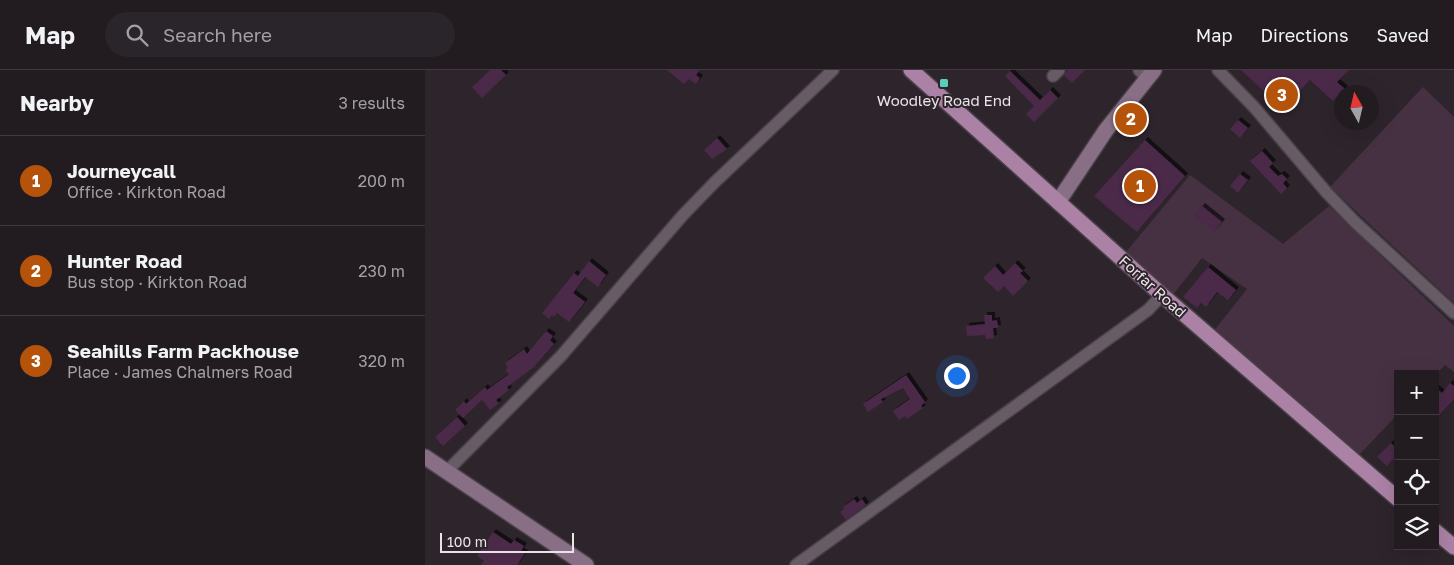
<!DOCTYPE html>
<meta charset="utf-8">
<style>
:root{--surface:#221c21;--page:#2a252a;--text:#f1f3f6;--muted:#a2a1a5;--line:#3f3a3f;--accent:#b45309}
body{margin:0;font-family:"Golos Text",sans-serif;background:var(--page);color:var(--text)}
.controls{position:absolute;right:15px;bottom:15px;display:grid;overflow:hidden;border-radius:0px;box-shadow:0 5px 20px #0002}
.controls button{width:45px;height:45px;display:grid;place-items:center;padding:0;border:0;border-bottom:1px solid var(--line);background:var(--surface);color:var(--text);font:25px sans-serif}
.compass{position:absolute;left:909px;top:15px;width:45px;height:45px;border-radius:50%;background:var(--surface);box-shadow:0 5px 20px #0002;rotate:352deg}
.scale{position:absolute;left:15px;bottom:12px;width:134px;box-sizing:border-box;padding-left:5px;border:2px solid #eae4e9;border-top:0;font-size:14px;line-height:18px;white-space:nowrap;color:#eae4e9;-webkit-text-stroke:4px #2e252c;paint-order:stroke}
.you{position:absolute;left:531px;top:305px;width:18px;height:18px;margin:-12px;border:4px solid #fff;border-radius:50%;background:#1a73e8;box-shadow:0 0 0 8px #1a73e833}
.badge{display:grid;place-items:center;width:32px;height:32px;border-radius:50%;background:var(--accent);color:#fff;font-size:16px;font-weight:700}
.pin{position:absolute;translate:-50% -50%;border:2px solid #fff;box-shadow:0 1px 5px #0006}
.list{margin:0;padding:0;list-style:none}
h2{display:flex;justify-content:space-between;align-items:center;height:65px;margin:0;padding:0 20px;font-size:21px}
h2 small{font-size:16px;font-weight:400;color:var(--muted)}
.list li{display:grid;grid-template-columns:32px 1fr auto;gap:15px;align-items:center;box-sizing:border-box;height:90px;padding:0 20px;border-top:1px solid var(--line)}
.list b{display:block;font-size:19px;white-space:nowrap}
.list p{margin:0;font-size:16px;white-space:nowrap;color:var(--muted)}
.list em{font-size:16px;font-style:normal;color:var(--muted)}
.icon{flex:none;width:28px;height:28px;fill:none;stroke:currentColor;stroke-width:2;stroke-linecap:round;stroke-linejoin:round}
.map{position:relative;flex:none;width:1029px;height:495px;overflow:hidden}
header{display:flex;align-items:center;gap:30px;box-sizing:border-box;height:70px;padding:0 25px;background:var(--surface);border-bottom:1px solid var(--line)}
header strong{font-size:24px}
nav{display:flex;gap:28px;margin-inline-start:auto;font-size:18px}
.search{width:350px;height:45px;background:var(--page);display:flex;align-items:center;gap:12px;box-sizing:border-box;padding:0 18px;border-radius:28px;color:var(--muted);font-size:19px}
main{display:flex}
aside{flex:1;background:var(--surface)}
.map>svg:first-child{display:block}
</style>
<header>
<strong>Map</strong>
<div class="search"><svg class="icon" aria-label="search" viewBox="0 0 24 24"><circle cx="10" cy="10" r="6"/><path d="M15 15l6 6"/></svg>Search here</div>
<nav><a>Map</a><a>Directions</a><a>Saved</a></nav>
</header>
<main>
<aside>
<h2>Nearby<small>3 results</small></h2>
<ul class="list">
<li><span class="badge">1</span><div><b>Journeycall</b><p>Office · Kirkton Road</p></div><em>200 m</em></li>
<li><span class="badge">2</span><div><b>Hunter Road</b><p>Bus stop · Kirkton Road</p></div><em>230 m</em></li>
<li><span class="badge">3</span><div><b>Seahills Farm Packhouse</b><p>Place · James Chalmers Road</p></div><em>320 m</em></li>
</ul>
</aside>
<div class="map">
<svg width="1029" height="495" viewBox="0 0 1029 495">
<defs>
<filter id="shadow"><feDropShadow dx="3" dy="-3" stdDeviation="0" flood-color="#0009"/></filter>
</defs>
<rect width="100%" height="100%" fill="#2e252c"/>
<g fill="#463143">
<polygon points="998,17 1029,47 1029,233 905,117"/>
<polygon points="765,105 858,174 904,136 1029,256 1029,302 1020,295 1010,305 1010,304 973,304 973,344 932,387 788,262 822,219 777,188 747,226 701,182"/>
</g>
<g fill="#4b2948" filter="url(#shadow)">
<polygon points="65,0 76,0 81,5 57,28 47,17"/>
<polygon points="242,0 275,0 271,5 275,8 271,14 264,9 259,14"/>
<polygon points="643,0 660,0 647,13 639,5"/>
<polygon points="816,0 924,0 912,12 920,19 908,31 885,10 858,39"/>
<polygon points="585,1 615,30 625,20 633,28 609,52 601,44 609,36 580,6"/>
<polygon points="813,50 823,58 815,68 805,59"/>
<polygon points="292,68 302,79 287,89 279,80"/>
<polygon points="720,70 760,106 712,162 669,126"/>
<polygon points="837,81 848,93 844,97 853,106 857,104 862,109 858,113 862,118 856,124 825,91"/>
<polygon points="815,104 823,110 813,123 805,116"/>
<polygon points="777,136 797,152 789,162 769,146"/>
<polygon points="164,191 181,205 173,217 160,207 148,223 160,232 144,252 132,243 129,247 127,245 124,249 117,243 149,203 153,206"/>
<polygon points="590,193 598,201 595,203 603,211 588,226 579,216 573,222 558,208 570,196 578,205"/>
<polygon points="783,197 811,220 803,230 792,222 781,237 776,233 772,238 758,227"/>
<polygon points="559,245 567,245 567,251 572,250 573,258 568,258 569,268 561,269 560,265 542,266 541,256 560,254"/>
<polygon points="121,261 128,266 125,270 129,274 109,297 82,317 84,320 71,330 74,333 65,340 57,330 38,348 30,340 39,331 41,334 60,317 62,320 84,304 80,300 83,298 80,293 99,279 102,284"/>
<polygon points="481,305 500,332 496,336 498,338 482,349 480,346 474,350 468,341 485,329 478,318 456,329 458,332 443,342 438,334"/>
<polygon points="1025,313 1029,316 1029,329 1010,350 1010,317 1017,323"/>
<polygon points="32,347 40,356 18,376 10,367"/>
<polygon points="966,373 973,380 973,384 962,396 952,387"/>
<polygon points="429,429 432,433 437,429 441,435 421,450 415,442 419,439 418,437"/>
<polygon points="68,462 86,474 89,470 99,476 96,481 100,483 92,495 56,495 59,491 52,486"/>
</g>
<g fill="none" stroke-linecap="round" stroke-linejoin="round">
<g stroke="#494148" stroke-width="14">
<g id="street">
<polyline points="714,0 722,8"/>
<polyline points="793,0 829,37 902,123 930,152 1029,243"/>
<polyline points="628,6 634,0"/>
<polyline points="22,401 136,286 258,145 290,112 408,0"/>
<polyline points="371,495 723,240 737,225"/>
</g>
</g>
<g stroke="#494148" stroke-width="18">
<g id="secondary">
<polyline points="633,132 681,60 729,0"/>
<polyline points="0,387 161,495"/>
</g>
</g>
<g stroke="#494148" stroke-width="18">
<g id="primary">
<polyline points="486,0 737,225 973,429"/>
<polyline points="1010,461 1029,477"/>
</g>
</g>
<use href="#street" stroke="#675c65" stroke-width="11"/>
<use href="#secondary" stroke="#896f85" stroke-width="15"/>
<use href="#primary" stroke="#ab82a6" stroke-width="15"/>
</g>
<rect fill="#5bcebb" stroke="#2e252c" stroke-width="2" x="514" y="8" width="10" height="10" rx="2.5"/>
<g text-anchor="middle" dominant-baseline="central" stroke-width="4" stroke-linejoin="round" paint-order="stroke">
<g font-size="15" fill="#eae4e9" stroke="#2e252c">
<text x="519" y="30">Woodley Road End</text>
</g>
<g font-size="15" fill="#eae4e9" stroke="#2e252c">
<text transform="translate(728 216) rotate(42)">Forfar Road</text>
</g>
</g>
</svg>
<div class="controls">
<button>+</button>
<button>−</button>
<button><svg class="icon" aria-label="locate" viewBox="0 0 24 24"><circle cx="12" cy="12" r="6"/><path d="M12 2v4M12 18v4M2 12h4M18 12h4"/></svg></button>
<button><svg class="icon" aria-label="layers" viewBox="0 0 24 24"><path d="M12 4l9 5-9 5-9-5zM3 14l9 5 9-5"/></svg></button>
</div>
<svg class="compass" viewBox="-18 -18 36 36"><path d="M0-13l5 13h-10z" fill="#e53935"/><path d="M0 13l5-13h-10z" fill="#a2a1a5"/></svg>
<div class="scale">100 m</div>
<div class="you"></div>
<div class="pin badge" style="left:715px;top:116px">1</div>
<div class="pin badge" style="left:706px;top:49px">2</div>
<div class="pin badge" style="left:857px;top:25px">3</div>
</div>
</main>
